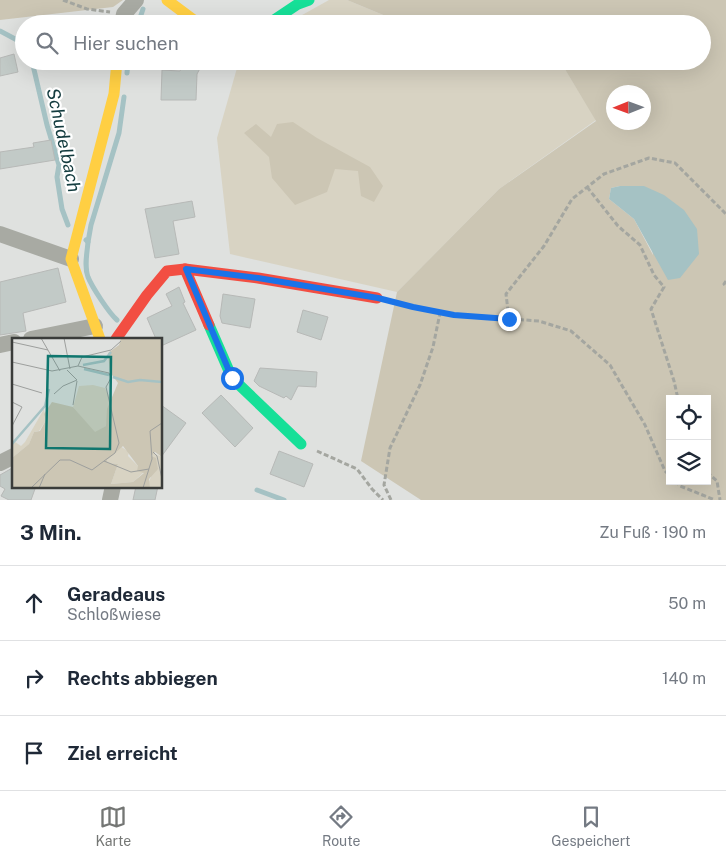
<!DOCTYPE html>
<html lang="de">
<meta charset="utf-8">
<style>
:root{--surface:#fff;--page:#f6f6f7;--text:#1f2937;--muted:#747a83;--line:#e0e1e3;--accent:#747674}
body{margin:0;font-family:"Public Sans",sans-serif;background:var(--page);color:var(--text)}
.controls{position:absolute;right:15px;bottom:15px;display:grid;overflow:hidden;border-radius:0px;box-shadow:0 5px 20px #0002}
.controls button{width:45px;height:45px;display:grid;place-items:center;padding:0;border:0;border-bottom:1px solid var(--line);background:var(--surface);color:var(--text);font:25px sans-serif}
.compass{position:absolute;left:606px;top:85px;width:45px;height:45px;border-radius:50%;background:var(--surface);box-shadow:0 5px 20px #0002;rotate:269deg}
.stop{position:absolute;width:15px;height:15px;margin:-11px;border:4px solid #1a73e8;border-radius:50%;background:#fff}
.stop.end{background:#1a73e8;border-color:#fff;box-shadow:0 1px 5px #0008}
.list{margin:0;padding:0;list-style:none}
h2{display:flex;justify-content:space-between;align-items:center;height:65px;margin:0;padding:0 20px;font-size:21px}
h2 small{font-size:16px;font-weight:400;color:var(--muted)}
.list li{display:grid;grid-template-columns:32px 1fr auto;gap:15px;align-items:center;box-sizing:border-box;height:75px;padding:0 20px;border-top:1px solid var(--line)}
.list b{display:block;font-size:19px;white-space:nowrap}
.list p{margin:0;font-size:16px;white-space:nowrap;color:var(--muted)}
.list em{font-size:16px;font-style:normal;color:var(--muted)}
.icon{flex:none;width:28px;height:28px;fill:none;stroke:currentColor;stroke-width:2;stroke-linecap:round;stroke-linejoin:round}
.map{position:relative;flex:none;width:726px;height:500px;overflow:hidden}
.search{position:absolute;background:var(--surface);box-shadow:0 5px 20px #0002;left:15px;right:15px;top:15px;height:55px;display:flex;align-items:center;gap:12px;box-sizing:border-box;padding:0 18px;border-radius:28px;color:var(--muted);font-size:19px}
.sheet{height:290px;background:var(--surface)}
nav{display:flex;justify-content:space-around;align-items:center;box-sizing:border-box;height:70px;border-top:1px solid var(--line);background:var(--surface);font-size:14px;color:var(--muted)}
nav a{display:grid;justify-items:center;gap:2px}
nav .on{color:var(--accent)}
.map>svg:first-child{display:block}
</style>
<div class="map">
<svg width="726" height="500" viewBox="0 0 726 500">
<rect width="100%" height="100%" fill="#dfe1df"/>
<g fill="#d8d3c3">
<polygon points="329,0 347,0 405,24 286,24"/>
<polygon points="239,61 560,61 596,120 499,189 397,292 230,254 217,138"/>
</g>
<g fill="#ccc6b4" fill-rule="evenodd">
<polygon points="0,0 123,0 113,7 0,20"/>
<path d="M347,0H726V500H421L361,461L397,292L499,189L596,121L560,61H702V24H405ZM614,92H644V122H614ZM620,186H644L653,255L634,219L609,199L611,188ZM670,399H707V481H670Z"/>
<polygon points="293,122 317,138 370,167 383,186 374,202 361,196 358,171 335,169 327,192 295,205 272,178 269,157 244,133 256,124 271,137 277,124"/>
</g>
<polygon fill="#a5c2c4" points="620,186 644,186 664,195 684,210 697,229 699,254 680,278 668,280 634,219 609,199 611,188"/>
<g fill="none" stroke-linecap="round" stroke-linejoin="round">
<g stroke="#a5c2c4" stroke-width="5">
<polyline points="138,24 143,9"/>
<polyline points="0,31 17,40 24,47"/>
<polyline points="32,61 47,125 59,165 57,177 62,209 68,225"/>
<polyline points="127,73 128,61"/>
<path d="M86,240L88,242C87,254 84,266 88,277C92,287 109,313 117,320"/>
<polyline points="88,242 91,225 119,133 124,97"/>
<polyline points="257,490 284,500"/>
</g>
</g>
<g fill="#c2cac7" stroke="#b7b9b7">
<polygon points="14,54 18,72 0,76 0,58"/>
<polygon points="185,61 204,61 197,74 196,100 161,100 162,70 180,71"/>
<polygon points="51,140 55,160 0,169 0,152 34,147 33,143"/>
<polygon points="192,201 195,217 173,221 179,254 155,258 145,209"/>
<polygon points="58,268 66,302 23,313 26,331 0,335 0,282"/>
<polygon points="179,287 185,302 183,303 196,330 161,346 161,339 156,339 147,318 172,306 166,294"/>
<polygon points="223,294 255,299 250,328 222,323 220,316"/>
<polygon points="303,310 328,317 321,340 297,332"/>
<polygon points="260,368 317,372 316,387 298,386 291,400 286,396 284,398 259,386 254,381"/>
<polygon points="221,395 253,428 235,447 202,413"/>
<polygon points="161,405 186,423 161,457"/>
<polygon points="279,451 313,464 304,487 270,474"/>
<polygon points="14,467 14,486 36,486 31,500 9,500 1,496 5,489 0,486 0,475"/>
<polygon points="136,486 158,486 155,500 133,500"/>
</g>
<g fill="none" stroke-linecap="round" stroke-linejoin="round">
<g stroke="#a4a6a0" stroke-width="3" stroke-dasharray="5 2.5" stroke-linecap="butt">
<polyline points="63,0 87,9 110,12"/>
<polyline points="587,187 618,226 640,245 654,275 664,287 651,309 674,381 678,399"/>
<polyline points="726,281 724,284 726,287"/>
<polyline points="393,302 454,315 539,321 571,331 610,365 645,425 665,471 670,476"/>
<polyline points="509,319 506,294 544,246 572,199 604,174 649,158 675,163 726,214"/>
<polyline points="317,451 357,469 372,489 383,500"/>
<polyline points="707,472 717,481 720,500"/>
<polyline points="675,481 680,486 715,500"/>
<polyline points="391,500 384,485 390,448 420,385 433,347 440,313"/>
</g>
<g stroke="#a8aaa3" stroke-width="16">
<polyline points="122,24 124,14 136,0"/>
<polyline points="0,234 71,259"/>
<polyline points="31,339 95,326"/>
<polyline points="0,345 14,342"/>
<polyline points="0,463 14,456"/>
<polyline points="110,500 113,486"/>
</g>
<g stroke="#16e098" stroke-width="11">
<polyline points="268,24 298,4 309,0"/>
<polyline points="209,325 232,378 301,444"/>
</g>
<g stroke="#ffcf43" stroke-width="11">
<polyline points="167,0 199,24"/>
<polyline points="100,339 71,259 114,94 117,61"/>
</g>
<g stroke="#f24e42" stroke-width="11">
<polyline points="185,269 258,278 377,298"/>
<polyline points="116,339 147,295 167,271 185,269 209,325"/>
</g>
</g>
<g fill="none" stroke-linecap="round" stroke-linejoin="round">
<polyline stroke="#1a73e8" stroke-width="6" points="232,378 186,269 258,278 378,298 413,307 454,315 509,319"/>
</g>
<g text-anchor="middle" dominant-baseline="central" stroke-width="4.5" stroke-linejoin="round" paint-order="stroke">
<g font-size="18" font-style="italic" fill="#143c3f" stroke="#fff">
<text transform="translate(64 140) rotate(78)">Schudelbach</text>
</g>
</g>
<g transform="translate(12 338)">
<rect width="150" height="150" fill="#dfe1df"/>
<path d="M81,47L93,50L99,62L94,88L83,95L61,69L67,48ZM32,71L34,82L27,93L22,94L17,106L0,120V107L3,104L9,108L13,104ZM108,108L117,114L116,118L132,134L121,144L99,146L106,126L96,125L95,122ZM140,114L150,119V150H138L136,146L139,139Z" fill="#d8d3c3"/>
<path d="M109,0H150V119L143,114L139,118L144,120L146,131L137,141L138,150H0V120L17,106L22,94L28,93L34,82L32,76L40,64L61,69L83,94L94,88L95,71L106,45L98,34L96,15L107,7ZM111,108L126,128L125,133L132,135L121,144L99,146L106,126L96,125L95,122Z" fill="#ccc6b4" fill-rule="evenodd"/>
<path fill="none" stroke="#a5c2c4" stroke-width="2.5" d="M71,27L92,23L99,14M72,31L97,37M101,39L116,44L128,42L150,44M0,106L33,68L37,51"/>
<path fill="none" stroke="#9d9f9d" stroke-width="1" d="M29,0L48,33M52,0L58,31M0,4L36,12M0,24L40,33L66,28L97,35L99,40L94,49L107,105L103,115L92,123L119,134L137,131M66,28L70,19L99,12L109,3M0,46L30,55M42,56L51,48L65,42L55,32M0,64L10,69L0,88M61,67L65,43M141,114L145,118L150,141M19,150L48,122H58L80,132L92,123M27,150L33,136M131,150L140,121L138,93L150,85"/>
<path fill="#0f766e" fill-opacity="0.15" stroke="#0f766e" stroke-width="2.5" d="M36,18L99,19L98,111L34,110Z"/>
<rect width="150" height="150" fill="none" stroke="#3a3c3a" stroke-width="2.5"/>
</g>
</svg>
<div class="controls">
<button><svg class="icon" aria-label="locate" viewBox="0 0 24 24"><circle cx="12" cy="12" r="6"/><path d="M12 2v4M12 18v4M2 12h4M18 12h4"/></svg></button>
<button><svg class="icon" aria-label="layers" viewBox="0 0 24 24"><path d="M12 4l9 5-9 5-9-5zM3 14l9 5 9-5"/></svg></button>
</div>
<svg class="compass" viewBox="-18 -18 36 36"><path d="M0-13l5 13h-10z" fill="#e53935"/><path d="M0 13l5-13h-10z" fill="#747a83"/></svg>
<div class="stop" style="left:232px;top:378px"></div>
<div class="stop end" style="left:509px;top:319px"></div>
<div class="search"><svg class="icon" aria-label="search" viewBox="0 0 24 24"><circle cx="10" cy="10" r="6"/><path d="M15 15l6 6"/></svg>Hier suchen</div>
</div>
<section class="sheet">
<h2>3 Min.<small>Zu Fuß · 190 m</small></h2>
<ul class="list">
<li><svg class="icon" aria-label="ahead" viewBox="0 0 24 24"><path d="M12 20V5M6 11l6-6 6 6"/></svg><div><b>Geradeaus</b><p>Schloßwiese</p></div><em>50 m</em></li>
<li><svg class="icon" aria-label="right" viewBox="0 0 24 24"><path d="M7 20v-9h11M14 6l5 5-5 5"/></svg><div><b>Rechts abbiegen</b></div><em>140 m</em></li>
<li><svg class="icon" aria-label="arrive" viewBox="0 0 24 24"><path d="M6 21V4h12l-3 4 3 4H6"/></svg><div><b>Ziel erreicht</b></div></li>
</ul>
</section>
<nav>
<a class="on"><svg class="icon" aria-label="map" viewBox="0 0 24 24"><path d="M3 6l6-2 6 2 6-2v14l-6 2-6-2-6 2zM9 4v14M15 6v14"/></svg>Karte</a>
<a><svg class="icon" aria-label="directions" viewBox="0 0 24 24"><path d="M12 3l9 9-9 9-9-9zM9 14v-3h6M13 9l2 2-2 2"/></svg>Route</a>
<a><svg class="icon" aria-label="saved" viewBox="0 0 24 24"><path d="M7 4h10v16l-5-4-5 4z"/></svg>Gespeichert</a>
</nav>
